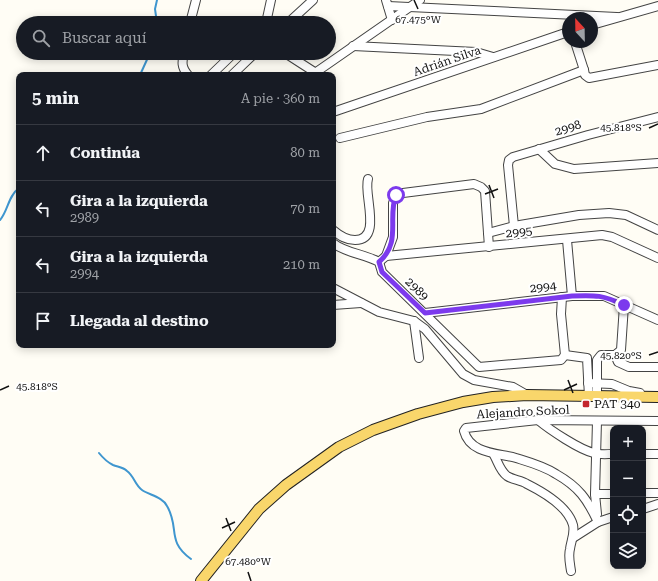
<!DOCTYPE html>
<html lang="es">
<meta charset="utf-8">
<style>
:root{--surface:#171b24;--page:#242831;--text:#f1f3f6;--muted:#9ea1a6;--line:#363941}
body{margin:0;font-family:"Roboto Serif",serif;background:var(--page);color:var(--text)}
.controls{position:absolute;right:12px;bottom:12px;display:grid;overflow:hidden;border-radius:8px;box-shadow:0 2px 10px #0003}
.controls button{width:36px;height:36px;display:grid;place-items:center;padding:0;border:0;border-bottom:1px solid var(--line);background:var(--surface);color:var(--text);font:20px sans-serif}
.compass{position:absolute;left:562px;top:12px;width:36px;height:36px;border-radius:50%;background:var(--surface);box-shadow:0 2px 10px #0003;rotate:338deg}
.stop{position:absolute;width:12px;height:12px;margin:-9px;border:3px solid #7c3aed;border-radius:50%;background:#fff}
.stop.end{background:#7c3aed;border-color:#fff;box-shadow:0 1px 4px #0008}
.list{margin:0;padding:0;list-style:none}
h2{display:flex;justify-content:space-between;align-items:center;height:52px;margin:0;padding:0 16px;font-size:17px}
h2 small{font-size:13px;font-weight:400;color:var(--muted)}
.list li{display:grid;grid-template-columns:26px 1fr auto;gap:12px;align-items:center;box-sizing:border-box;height:56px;padding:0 16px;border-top:1px solid var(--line)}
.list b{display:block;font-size:15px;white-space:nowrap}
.list p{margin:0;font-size:13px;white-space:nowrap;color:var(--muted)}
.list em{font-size:13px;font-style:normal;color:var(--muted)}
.icon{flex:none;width:22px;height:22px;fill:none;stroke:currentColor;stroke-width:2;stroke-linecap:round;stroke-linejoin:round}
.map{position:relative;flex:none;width:658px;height:581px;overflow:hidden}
.search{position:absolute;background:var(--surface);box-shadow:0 2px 10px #0003;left:16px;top:16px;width:320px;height:44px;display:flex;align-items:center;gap:10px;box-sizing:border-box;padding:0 14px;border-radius:22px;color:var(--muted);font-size:15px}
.panel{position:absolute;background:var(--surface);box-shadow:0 2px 10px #0003;left:16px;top:72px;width:320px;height:276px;border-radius:8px}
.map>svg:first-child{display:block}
</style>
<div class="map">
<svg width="658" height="581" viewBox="0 0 658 581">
<rect width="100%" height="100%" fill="#fffdf5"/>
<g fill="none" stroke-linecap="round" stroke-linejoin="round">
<g stroke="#3f96cf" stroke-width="2">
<polyline points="157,0 155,9 157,23"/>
<polyline points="140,75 150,53"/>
<path d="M0,220C8,211 8,196 19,188"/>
<path d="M99,453C103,458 107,462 113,465C118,467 123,467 127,471C134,476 135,485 142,490C149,495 163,497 167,506C180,528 166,541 191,559"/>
</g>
<g stroke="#444" stroke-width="10">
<g id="minor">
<polyline points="386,0 392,20"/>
<polyline points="388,6 617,17"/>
<polyline points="190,23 196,0"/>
<polyline points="266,23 271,0"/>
<polyline points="288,23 313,0"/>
<polyline points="592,25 658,6"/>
<polyline points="353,46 476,52 493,57"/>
<path d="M184,53C182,62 181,67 188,75"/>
<polyline points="285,53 316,73"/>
<polyline points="584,70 585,75 589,78 658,65"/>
<polyline points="211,75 234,53"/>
<polyline points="232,75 255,53"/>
<polyline points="312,75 420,0"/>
<polyline points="333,112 568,32"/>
<polyline points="340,138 427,117 481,109 584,70 575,42"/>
<polyline points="539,149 555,164 574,169 658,163"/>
<polyline points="514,226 508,165 509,160 513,157 588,135 658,117"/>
<path d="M333,230C340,236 346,240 355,240C383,240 363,194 368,179"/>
<polyline points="488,233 514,226 579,215 609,213 626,215 658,230"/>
<polyline points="567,240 572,296"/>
<path d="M333,243C345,253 365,254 379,262L382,272L479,367L561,360L565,355"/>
<polyline points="386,256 393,237 393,203 396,195 403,193 474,184 481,187 485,191 489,247"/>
<polyline points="379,262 386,256 602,235 612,237 658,258"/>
<polyline points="333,288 379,312 414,321 425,329 463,374 474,380 513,387 527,395"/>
<polyline points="562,297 561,314 565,355"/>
<polyline points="333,305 361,303"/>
<polyline points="425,313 572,296 604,296 658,320"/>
<polyline points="414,321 419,358"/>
<polyline points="565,355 587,358 589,397"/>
<polyline points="615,355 618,362 629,367 658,367"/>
<polyline points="588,383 612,384 629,391 640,393"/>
<polyline points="597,397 597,360 601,355 615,355 621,350 624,305"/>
<path d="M538,420C550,430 580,450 594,453C600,455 607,454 613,454"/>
<polyline points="597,421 595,494 597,514"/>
<polyline points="643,454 658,454"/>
<path d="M494,455C498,462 500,471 507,476C513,480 521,480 527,484C543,492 568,507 573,525C575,533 571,541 570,549C568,556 570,564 571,571"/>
<polyline points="643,493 658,493"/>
<polyline points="595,494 613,494"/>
<polyline points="643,509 658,504"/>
<path d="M598,522C587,499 579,487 556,474C544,466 529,462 516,458C498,453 470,454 464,431L466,428L538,420L658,421"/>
<polyline points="573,538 598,522 613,517"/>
</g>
</g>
<g stroke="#222" stroke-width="12">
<polyline id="major" points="201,581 259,509 286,485 339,447 373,430 418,414 463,402 493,397 527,395 658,397"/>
</g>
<use href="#minor" stroke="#fff" stroke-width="8"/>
<use href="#major" stroke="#f9d66b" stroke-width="10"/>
</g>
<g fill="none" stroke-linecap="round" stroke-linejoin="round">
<path stroke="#7c3aed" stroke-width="5" d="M396,195C387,218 402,242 379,262L382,272L425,313L572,296C596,295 603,295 624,305"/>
</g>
<path fill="none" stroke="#111" stroke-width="1.5" d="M414,0L418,9M649,128L658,124M489,185L494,198M485,194L498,189M649,355L658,352M568,380L573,393M0,390L9,386M564,390L577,384M226,518L231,531M222,528L235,522M248,572L251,581"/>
<rect fill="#c4262e" stroke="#fff" stroke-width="1.5" x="582" y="400" width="8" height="8" rx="2"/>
<g text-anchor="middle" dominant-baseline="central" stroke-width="4" stroke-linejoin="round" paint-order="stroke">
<g font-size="12" fill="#111" stroke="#fff">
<text transform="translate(447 61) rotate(-19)">Adrián Silva</text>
<text transform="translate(568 128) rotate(-17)">2998</text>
<text transform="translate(519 232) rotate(-6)">2995</text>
<text transform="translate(543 287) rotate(-7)">2994</text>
<text transform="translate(417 289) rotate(44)">2989</text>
<text transform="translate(523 412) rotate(-3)">Alejandro Sokol</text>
</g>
<g font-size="12" fill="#111" stroke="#fff" text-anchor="start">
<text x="594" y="404">PAT 340</text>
</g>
</g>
<g font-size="10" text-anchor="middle" fill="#111" stroke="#fff" stroke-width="4" stroke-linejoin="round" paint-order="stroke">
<text x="418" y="23">67.475°W</text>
<text x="621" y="131">45.818°S</text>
<text x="621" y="359">45.820°S</text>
<text x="37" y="390">45.818°S</text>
<text x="248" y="565">67.480°W</text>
</g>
</svg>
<div class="controls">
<button>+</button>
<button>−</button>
<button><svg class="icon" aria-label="locate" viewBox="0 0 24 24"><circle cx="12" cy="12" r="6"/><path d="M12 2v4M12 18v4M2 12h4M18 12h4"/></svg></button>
<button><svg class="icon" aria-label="layers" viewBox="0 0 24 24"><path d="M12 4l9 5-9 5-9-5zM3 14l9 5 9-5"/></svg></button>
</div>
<svg class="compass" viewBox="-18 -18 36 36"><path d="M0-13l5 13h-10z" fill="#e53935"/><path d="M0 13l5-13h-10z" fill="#9ea1a6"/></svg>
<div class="stop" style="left:396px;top:195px"></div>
<div class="stop end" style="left:624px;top:305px"></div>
<div class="search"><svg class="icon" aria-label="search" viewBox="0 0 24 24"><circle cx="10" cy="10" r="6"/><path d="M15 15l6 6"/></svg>Buscar aquí</div>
<section class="panel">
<h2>5 min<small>A pie · 360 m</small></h2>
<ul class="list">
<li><svg class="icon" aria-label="ahead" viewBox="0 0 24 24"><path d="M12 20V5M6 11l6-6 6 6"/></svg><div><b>Continúa</b></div><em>80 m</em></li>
<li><svg class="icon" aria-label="left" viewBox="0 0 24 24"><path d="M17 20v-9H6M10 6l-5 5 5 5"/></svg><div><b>Gira a la izquierda</b><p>2989</p></div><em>70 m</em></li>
<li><svg class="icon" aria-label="left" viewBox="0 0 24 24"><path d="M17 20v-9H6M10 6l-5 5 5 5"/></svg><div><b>Gira a la izquierda</b><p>2994</p></div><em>210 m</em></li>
<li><svg class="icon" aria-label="arrive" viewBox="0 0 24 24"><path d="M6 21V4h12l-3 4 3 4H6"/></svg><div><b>Llegada al destino</b></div></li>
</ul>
</section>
</div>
